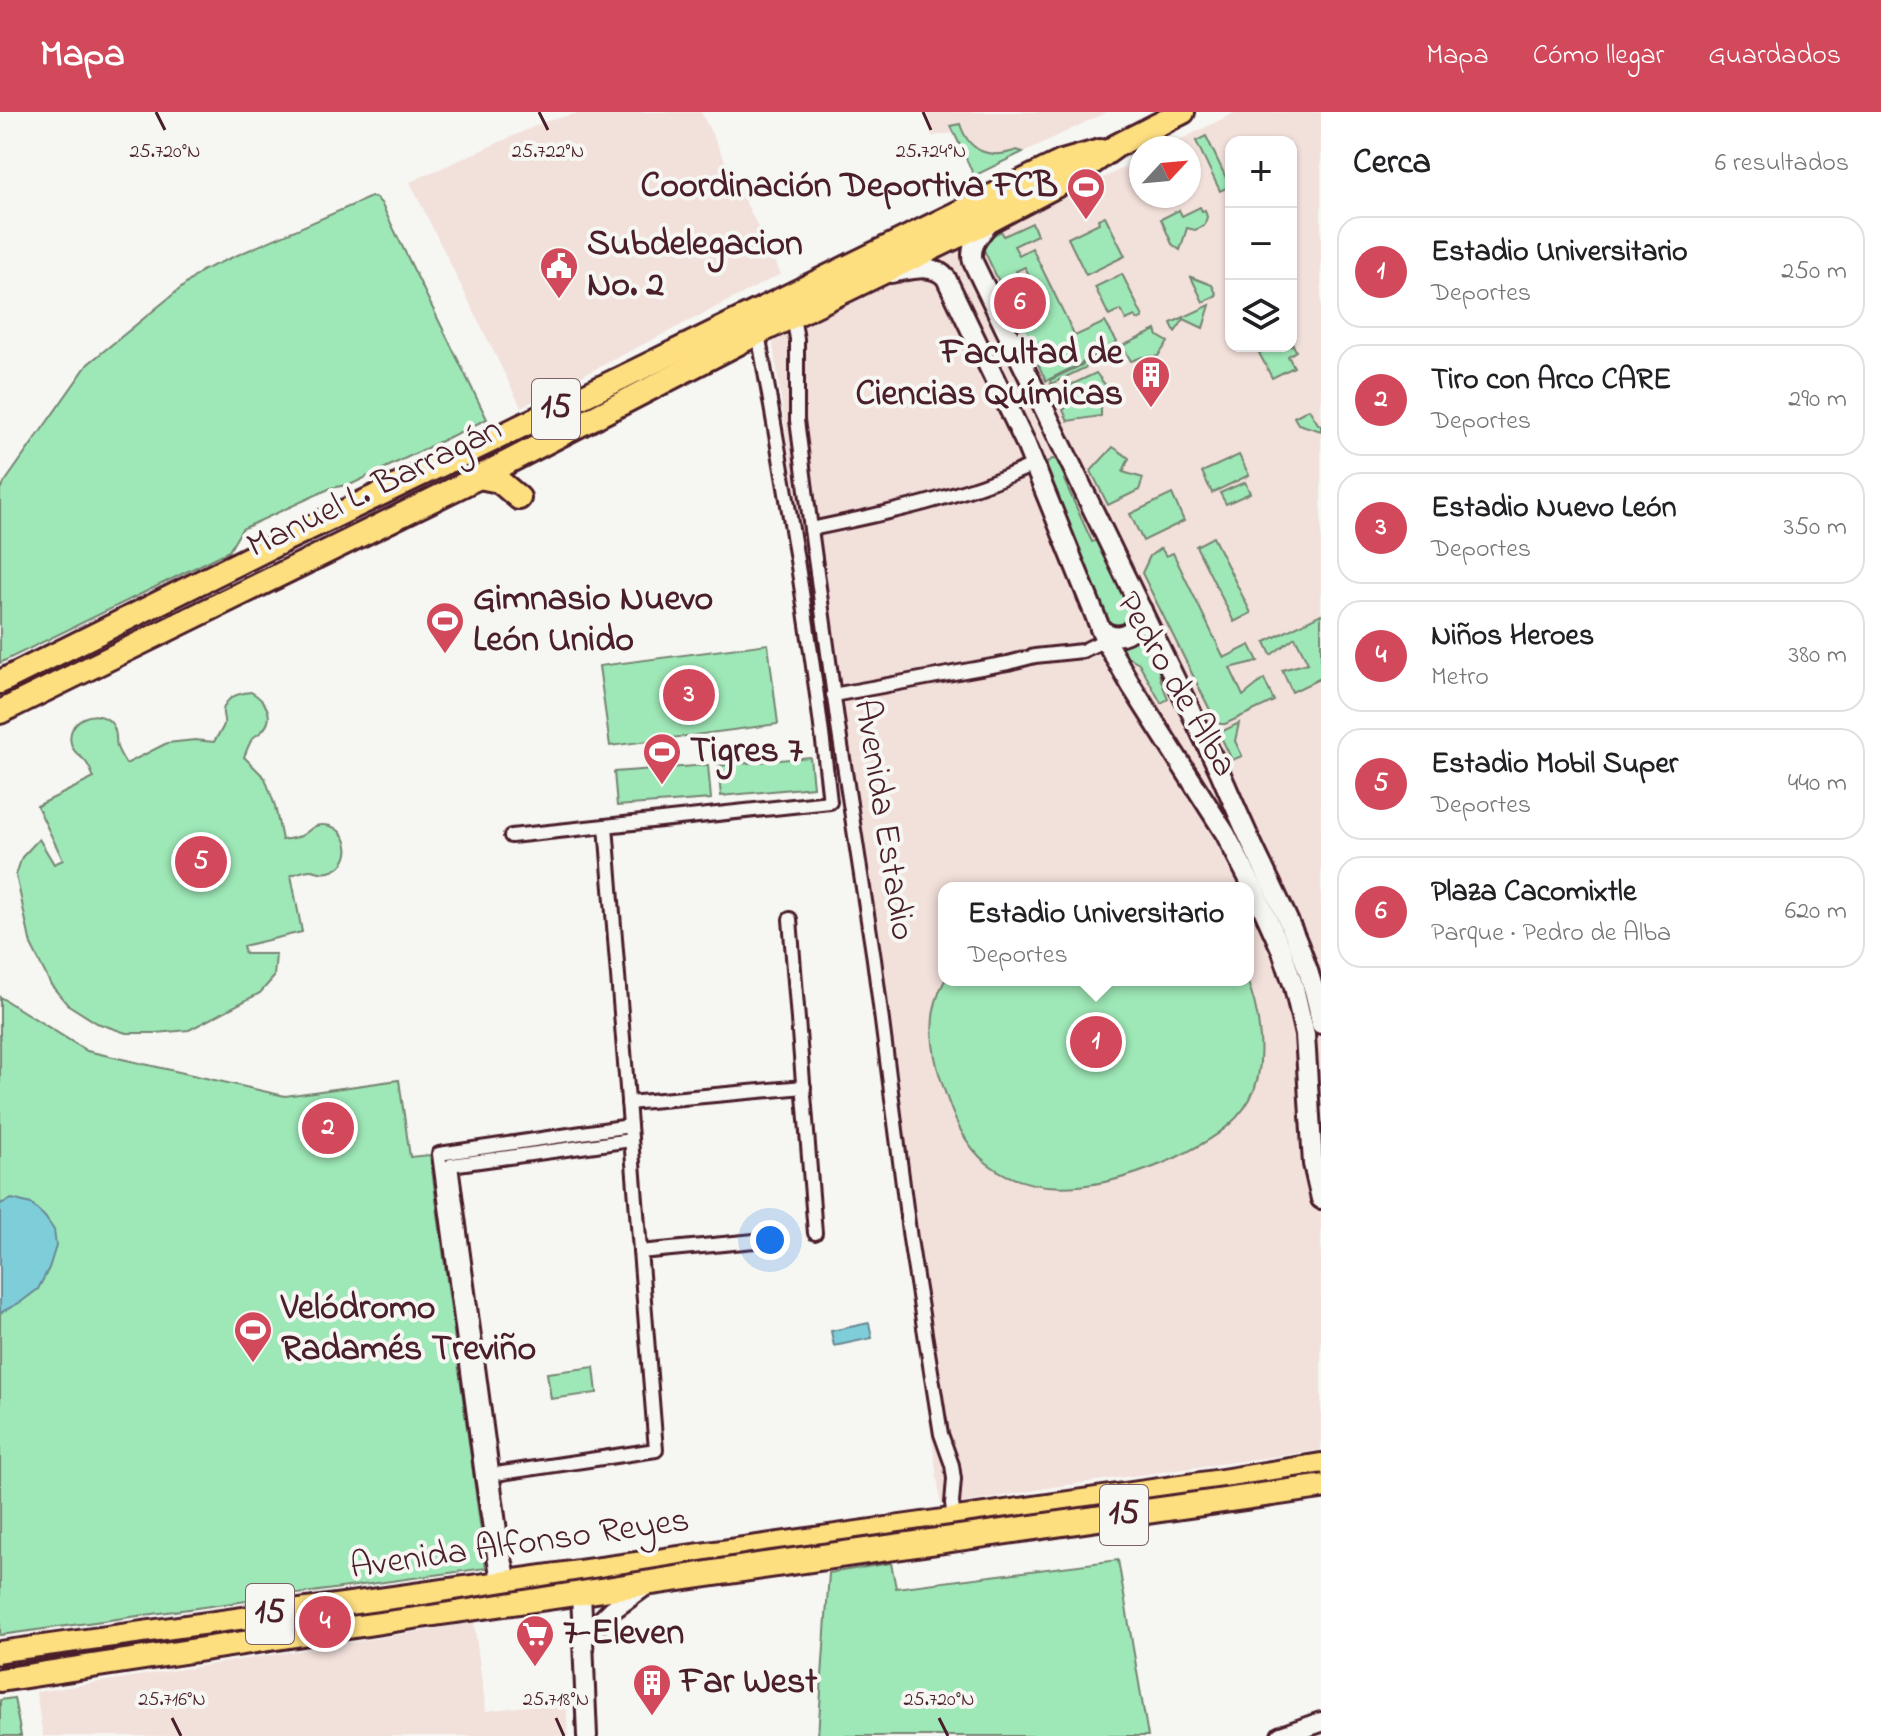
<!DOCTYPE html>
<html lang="es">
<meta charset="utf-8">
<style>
:root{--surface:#fff;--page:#f6f6f6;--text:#202124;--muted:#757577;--line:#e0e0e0;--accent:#d1495b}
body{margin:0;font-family:"Indie Flower",sans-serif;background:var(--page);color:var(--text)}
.controls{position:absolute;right:24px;top:24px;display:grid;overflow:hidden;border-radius:16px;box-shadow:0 2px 6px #0004}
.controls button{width:72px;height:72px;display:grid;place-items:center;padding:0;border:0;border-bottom:2px solid var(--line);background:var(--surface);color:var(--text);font:40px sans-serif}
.compass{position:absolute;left:1129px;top:24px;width:72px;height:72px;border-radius:50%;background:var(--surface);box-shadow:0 2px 6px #0004;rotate:64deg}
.you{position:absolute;left:770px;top:1128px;width:28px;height:28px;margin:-20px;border:6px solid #fff;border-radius:50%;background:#1a73e8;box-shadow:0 0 0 12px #1a73e833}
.badge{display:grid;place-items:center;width:52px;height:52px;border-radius:50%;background:var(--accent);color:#fff;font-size:26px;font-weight:700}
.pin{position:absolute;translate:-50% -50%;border:4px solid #fff;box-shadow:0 2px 8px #0006}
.popup{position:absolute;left:938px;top:770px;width:316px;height:104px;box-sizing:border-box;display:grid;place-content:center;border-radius:16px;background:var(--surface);filter:drop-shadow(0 2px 6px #0005);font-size:26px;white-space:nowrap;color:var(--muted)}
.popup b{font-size:30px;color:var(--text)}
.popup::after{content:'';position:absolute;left:50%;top:100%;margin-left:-16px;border:16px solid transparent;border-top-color:var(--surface)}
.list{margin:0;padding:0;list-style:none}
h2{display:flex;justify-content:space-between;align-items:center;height:104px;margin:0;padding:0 32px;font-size:34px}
h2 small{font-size:26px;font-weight:400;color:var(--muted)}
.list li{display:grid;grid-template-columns:52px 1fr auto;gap:24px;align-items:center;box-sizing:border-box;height:112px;margin:0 16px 16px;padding:0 16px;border:2px solid var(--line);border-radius:24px}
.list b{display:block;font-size:30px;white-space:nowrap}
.list p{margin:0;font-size:26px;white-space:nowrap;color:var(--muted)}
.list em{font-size:26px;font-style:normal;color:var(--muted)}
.icon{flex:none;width:44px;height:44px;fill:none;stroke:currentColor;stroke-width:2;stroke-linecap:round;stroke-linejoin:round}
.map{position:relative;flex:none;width:1321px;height:1624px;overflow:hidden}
header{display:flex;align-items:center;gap:48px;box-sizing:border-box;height:112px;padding:0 40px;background:var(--accent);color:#fff}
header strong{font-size:38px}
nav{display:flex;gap:44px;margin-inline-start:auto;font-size:28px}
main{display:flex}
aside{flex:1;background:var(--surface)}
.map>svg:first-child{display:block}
</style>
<header>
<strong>Mapa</strong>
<nav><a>Mapa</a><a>Cómo llegar</a><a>Guardados</a></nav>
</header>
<main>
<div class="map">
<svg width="1321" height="1624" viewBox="0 0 1321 1624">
<rect width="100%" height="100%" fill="#f6f6f2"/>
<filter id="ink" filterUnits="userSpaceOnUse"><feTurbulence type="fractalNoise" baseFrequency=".0125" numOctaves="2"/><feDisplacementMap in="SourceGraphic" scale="16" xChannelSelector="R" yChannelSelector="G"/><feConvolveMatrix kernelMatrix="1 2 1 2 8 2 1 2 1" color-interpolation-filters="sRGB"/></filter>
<g filter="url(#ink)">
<g fill="#f2e0db" fill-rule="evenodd">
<polygon points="582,0 701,0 781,162 521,295 410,70 547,9"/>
<polygon points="926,0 1107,0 974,64 954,21 932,24"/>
<path d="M1236,0H1321V1338L1053,1375L964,1391L941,1393L878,941L772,226L908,162L993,118L1006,115L1141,47V84H1189V36H1164ZM1231,30H1291V234H1231ZM944,776H1248V868H944Z"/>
<polygon points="474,1511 486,1599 566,1589 568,1624 43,1624 36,1580"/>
</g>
<g fill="#9ee8b7" stroke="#748471" stroke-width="2" fill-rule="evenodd">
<path d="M960,12C969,40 990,48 1017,38L1023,40L974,64L951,14Z"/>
<polygon points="1206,24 1230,74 1220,79 1196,29"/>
<polygon points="371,85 376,86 381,91 487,307 352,372 331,376 242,417 229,439 0,551 0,377 88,252 203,158"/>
<polygon points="1200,95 1202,99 1205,98 1207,105 1204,114 1195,118 1187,116 1180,138 1172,132 1161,107 1179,98 1182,104"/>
<polygon points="1105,104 1125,144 1086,163 1068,126 1099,111 1098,107"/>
<path d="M1032,111L1037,123L1014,134L1019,143L1032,136L1075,224L1105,210L1117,230L1086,249L1046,269L983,136L988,126L1001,119L1004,124ZM1025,155L1043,193L1035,197L1016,159Z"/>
<polygon points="1122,162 1143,205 1138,208 1135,204 1126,208 1121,198 1109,204 1095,175"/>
<polygon points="1191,165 1212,173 1217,183 1203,190"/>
<polygon points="1210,193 1203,216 1184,207 1175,220 1171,211"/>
<polygon points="1156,218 1158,224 1168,230 1158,244 1142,245 1131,249 1124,237 1051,272 1050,268"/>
<polygon points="1291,228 1296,239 1288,244 1294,255 1272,266 1259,241 1269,236 1269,234 1291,234"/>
<polygon points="1096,261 1106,274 1101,287 1101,304 1068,309 1063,298 1066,296 1058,279"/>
<polygon points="1309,297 1318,312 1321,313 1321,319 1298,312 1294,305"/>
<polygon points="1113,335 1129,346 1123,360 1143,366 1139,378 1108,393 1091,359"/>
<polygon points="1239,343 1249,363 1212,381 1202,360"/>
<polygon points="1052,347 1059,348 1067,359 1064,368 1092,430 1101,427 1135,498 1124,518 1108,515 1047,362 1047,351"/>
<polygon points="1245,370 1250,381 1226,392 1220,381"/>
<polygon points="1172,382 1184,409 1143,429 1130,402"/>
<polygon points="1213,425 1251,501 1234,510 1196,434"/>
<polygon points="1161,436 1166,444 1173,441 1224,546 1250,533 1258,549 1230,556 1243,584 1264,567 1274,589 1225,612 1220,612 1215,608 1142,461 1150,444"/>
<polygon points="1321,502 1321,566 1292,580 1282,558 1308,551 1295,525 1271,543 1265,530"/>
<polygon points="1145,515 1158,550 1160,566 1168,587 1161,591 1139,551 1123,542 1119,534 1133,528"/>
<polygon points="768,532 778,612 610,634 599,554"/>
<path d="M251,580C265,588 276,604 263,618C260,622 255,623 252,627C249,632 246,640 244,645L265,666L275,694L282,728C288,727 295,726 301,724C309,720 313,712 323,713C332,713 339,717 344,725C352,740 345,756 329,760C321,762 316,758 310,758C304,758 297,762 291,763L302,820L243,834L245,842H276L274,865L260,881L189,918L156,921H126L97,911L67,892L51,873L31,833L16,763L22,745L39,727L54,752L63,748L37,694L94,666C92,661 89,654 86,650C80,643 73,641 71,631C65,608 98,593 112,612C118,621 115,626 117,635C119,641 123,647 126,652L167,631L195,628L214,630C216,625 223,618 224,612C225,607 222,602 223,598C226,585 239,581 251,580Z"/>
<polygon points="1239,611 1235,629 1242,644 1232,648 1219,621"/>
<polygon points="810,645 813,675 721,684 718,654"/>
<polygon points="708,653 711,687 617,694 614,660"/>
<path d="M945,868H1247C1260,901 1268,954 1250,987C1234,1016 1204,1032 1175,1046C1120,1071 1042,1093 988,1052C964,1034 952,1002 943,974C931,940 926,901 945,868Z"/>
<polygon points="0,885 87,939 285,984 399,968 410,1045 430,1043 486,1456 0,1523"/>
<polygon points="594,1255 597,1281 551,1287 547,1261"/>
<polygon points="1118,1448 1148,1624 818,1624 829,1461 891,1451 896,1476"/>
<polygon points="14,1586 21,1624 0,1624 0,1588"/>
</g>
<g fill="#7eced9" stroke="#698893" stroke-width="2">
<polygon points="12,1087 31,1092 45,1105 54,1118 56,1134 49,1156 38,1177 21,1190 0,1201 0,1092"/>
<polygon points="869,1211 872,1226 834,1234 831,1219"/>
</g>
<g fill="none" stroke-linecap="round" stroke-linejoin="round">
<g stroke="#4a1f2b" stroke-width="18">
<g id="street">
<polyline points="793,205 797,227 797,308 811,417 838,614 874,847 910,1127 941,1322 952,1353 954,1367 952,1391 954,1407"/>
<path d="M811,417C888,401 964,385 1035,352"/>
<polyline points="833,583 1008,551 1035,544 1082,539 1105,528"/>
<path d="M511,724L830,690C813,533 786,377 758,221"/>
<polyline points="790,807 815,1121"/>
<polyline points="628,991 804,975"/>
<polyline points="640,1140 765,1128"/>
<polyline points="482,1364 656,1338 606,714"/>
<polyline points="510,1468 502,1434 451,1053 631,1028"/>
<polyline points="498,1470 482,1364 439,1042 630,1014"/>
</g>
</g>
<g stroke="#4a1f2b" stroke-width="24">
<g id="secondary">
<path d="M992,107C982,121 968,132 973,150L1219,658C1233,690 1247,723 1263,755C1287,806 1313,856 1321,912"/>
<path d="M891,161C910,158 933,150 946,166L1025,330L1105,528L1132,575L1225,721L1254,777L1282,839L1294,875L1305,923L1313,1052L1321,1087"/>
<path d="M1100,517C1120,531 1136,521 1142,498"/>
<polyline points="581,1481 587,1624"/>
<polyline points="583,1527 612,1498 648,1472"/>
<polyline points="1281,1624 1321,1610"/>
</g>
</g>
<g stroke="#4a1f2b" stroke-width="28">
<g id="highway">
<polyline points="479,365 499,369 519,386"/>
<polyline points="0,570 287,427 621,266 1043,59 1062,50 1100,39"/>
<polyline points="0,600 479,365 758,221 993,107 1071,66 1116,34 1183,0"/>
<polyline points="0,1541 922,1412 1222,1369 1321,1353"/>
<polyline points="0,1568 414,1505 1321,1375"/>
</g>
</g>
<use href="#street" stroke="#f6f6f2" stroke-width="12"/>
<use href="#secondary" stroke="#f6f6f2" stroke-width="18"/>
<use href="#highway" stroke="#fedf80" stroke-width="22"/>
<polyline stroke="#4a1f2b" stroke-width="3" points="0,1551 427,1493 760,1440 1321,1362"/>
</g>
</g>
<path fill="none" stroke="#4a1f2b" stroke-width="3" d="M156,0L165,18M539,0L548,18M923,0L931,18M172,1606L181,1624M556,1606L564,1624M939,1606L948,1624"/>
<defs>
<g id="stadium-pin" transform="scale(2)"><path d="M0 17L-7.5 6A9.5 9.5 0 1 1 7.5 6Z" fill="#d1495b" stroke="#f6f6f2"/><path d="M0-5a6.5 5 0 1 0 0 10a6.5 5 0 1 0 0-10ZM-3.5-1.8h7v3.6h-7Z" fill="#fff"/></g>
<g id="civic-pin" transform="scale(2)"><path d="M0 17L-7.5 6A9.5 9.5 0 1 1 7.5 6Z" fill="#d1495b" stroke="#f6f6f2"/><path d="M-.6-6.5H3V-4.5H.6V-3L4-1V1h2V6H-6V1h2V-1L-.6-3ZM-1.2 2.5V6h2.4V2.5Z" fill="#fff"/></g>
<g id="building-pin" transform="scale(2)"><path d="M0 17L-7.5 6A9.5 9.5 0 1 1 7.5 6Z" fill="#d1495b" stroke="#f6f6f2"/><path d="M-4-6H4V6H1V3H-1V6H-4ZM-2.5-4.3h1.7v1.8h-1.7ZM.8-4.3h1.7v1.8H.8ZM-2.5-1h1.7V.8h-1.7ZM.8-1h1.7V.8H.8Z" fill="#fff"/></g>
<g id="supermarket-pin" transform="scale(2)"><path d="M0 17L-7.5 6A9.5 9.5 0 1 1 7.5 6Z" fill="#d1495b" stroke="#f6f6f2"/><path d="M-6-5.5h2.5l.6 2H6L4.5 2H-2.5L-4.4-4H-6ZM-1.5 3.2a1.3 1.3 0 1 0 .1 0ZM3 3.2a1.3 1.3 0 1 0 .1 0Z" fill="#fff"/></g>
</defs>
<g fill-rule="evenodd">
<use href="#stadium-pin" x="1086" y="75"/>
<use href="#civic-pin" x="559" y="154"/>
<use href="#building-pin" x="1151" y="263"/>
<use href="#stadium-pin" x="445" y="509"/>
<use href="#stadium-pin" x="662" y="640"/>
<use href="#stadium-pin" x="253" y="1218"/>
<use href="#supermarket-pin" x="535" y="1522"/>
<use href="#building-pin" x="652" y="1571"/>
</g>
<g text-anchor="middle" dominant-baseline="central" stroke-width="8" stroke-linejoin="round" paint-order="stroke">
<g fill="#f6f6f2" stroke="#7e6067" stroke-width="2">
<rect x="532" y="267" width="48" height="60" rx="6"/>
<rect x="1100" y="1373" width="48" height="60" rx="6"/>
<rect x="246" y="1472" width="48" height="60" rx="6"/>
</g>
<g font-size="34" font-weight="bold" fill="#4a1f2b">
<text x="556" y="297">15</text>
<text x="1124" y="1403">15</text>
<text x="270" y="1502">15</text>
</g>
<g font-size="36" font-weight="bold" fill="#4a1f2b" stroke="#f6f6f2" text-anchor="start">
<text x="1058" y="75" text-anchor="end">Coordinación Deportiva FCB</text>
<text x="587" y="133">Subdelegacion<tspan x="587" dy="41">No. 2</tspan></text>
<text x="1123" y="242" text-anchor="end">Facultad de<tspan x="1123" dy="41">Ciencias Químicas</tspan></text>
<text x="473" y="488">Gimnasio Nuevo<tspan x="473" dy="41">León Unido</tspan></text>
<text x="690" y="640">Tigres 7</text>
<text x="281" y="1197">Velódromo<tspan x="281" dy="41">Radamés Treviño</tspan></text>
<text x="563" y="1522">7-Eleven</text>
<text x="680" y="1571">Far West</text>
</g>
<g font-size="36" fill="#4a1f2b" stroke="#f6f6f2">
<text transform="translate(375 377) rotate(-26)">Manuel L. Barragán</text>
<text transform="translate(1175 573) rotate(60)">Pedro de Alba</text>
<text transform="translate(883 708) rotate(81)">Avenida Estadio</text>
<text transform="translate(520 1433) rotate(-8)">Avenida Alfonso Reyes</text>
</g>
</g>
<g font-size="20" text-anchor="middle" fill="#4a1f2b" stroke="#f6f6f2" stroke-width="8" stroke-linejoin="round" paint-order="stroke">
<text x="165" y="45">25.720°N</text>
<text x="548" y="45">25.722°N</text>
<text x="931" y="45">25.724°N</text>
<text x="172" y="1593">25.716°N</text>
<text x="556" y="1593">25.718°N</text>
<text x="939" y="1593">25.720°N</text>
</g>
</svg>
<div class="controls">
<button>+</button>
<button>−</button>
<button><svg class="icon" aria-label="layers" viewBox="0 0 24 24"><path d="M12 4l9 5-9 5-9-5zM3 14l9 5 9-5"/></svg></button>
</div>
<svg class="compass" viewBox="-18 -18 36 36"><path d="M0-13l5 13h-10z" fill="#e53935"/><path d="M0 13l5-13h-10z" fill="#757577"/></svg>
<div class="you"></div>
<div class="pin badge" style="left:1096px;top:930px">1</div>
<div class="popup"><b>Estadio Universitario</b>Deportes</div>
<div class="pin badge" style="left:328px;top:1016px">2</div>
<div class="pin badge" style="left:689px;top:583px">3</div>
<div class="pin badge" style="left:325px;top:1510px">4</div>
<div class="pin badge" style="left:201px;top:750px">5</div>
<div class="pin badge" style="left:1020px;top:191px">6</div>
</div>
<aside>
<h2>Cerca<small>6 resultados</small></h2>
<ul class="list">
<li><span class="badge">1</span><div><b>Estadio Universitario</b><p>Deportes</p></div><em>250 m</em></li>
<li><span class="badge">2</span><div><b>Tiro con Arco CARE</b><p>Deportes</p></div><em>290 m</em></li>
<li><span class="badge">3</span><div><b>Estadio Nuevo León</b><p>Deportes</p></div><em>350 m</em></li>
<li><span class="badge">4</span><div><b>Niños Heroes</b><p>Metro</p></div><em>380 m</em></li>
<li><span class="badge">5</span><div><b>Estadio Mobil Super</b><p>Deportes</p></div><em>440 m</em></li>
<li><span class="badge">6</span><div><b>Plaza Cacomixtle</b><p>Parque · Pedro de Alba</p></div><em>620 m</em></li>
</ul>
</aside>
</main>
